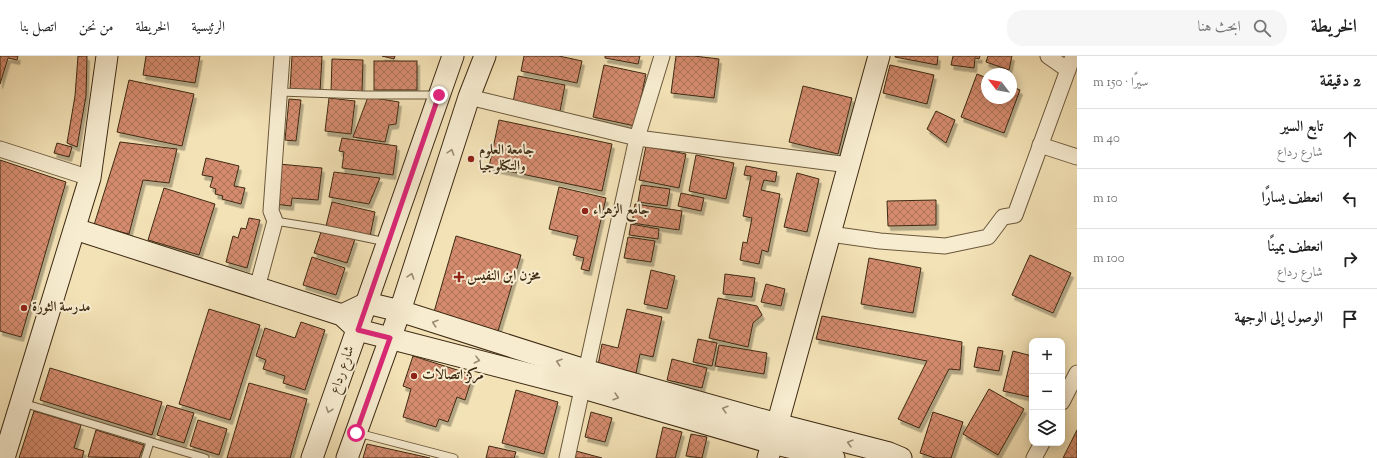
<!DOCTYPE html>
<html lang="ar">
<meta charset="utf-8">
<style>
:root{--surface:#fff;--page:#f6f6f6;--text:#222;--muted:#767676;--line:#e0e0e0}
body{margin:0;font-family:"Sorts Mill Goudy",Amiri,serif;background:var(--page);color:var(--text);direction:rtl}
.controls{position:absolute;right:12px;bottom:12px;display:grid;overflow:hidden;border-radius:8px;box-shadow:0 2px 10px #0003}
.controls button{width:36px;height:36px;display:grid;place-items:center;padding:0;border:0;border-bottom:1px solid var(--line);background:var(--surface);color:var(--text);font:20px sans-serif}
.compass{position:absolute;left:981px;top:12px;width:36px;height:36px;border-radius:50%;background:var(--surface);box-shadow:0 2px 10px #0003;rotate:301deg}
.stop{position:absolute;width:12px;height:12px;margin:-9px;border:3px solid #db2777;border-radius:50%;background:#fff}
.stop.end{background:#db2777;border-color:#fff;box-shadow:0 1px 4px #0008}
.list{margin:0;padding:0;list-style:none}
h2{display:flex;justify-content:space-between;align-items:center;height:52px;margin:0;padding:0 16px;font-size:17px}
h2 small{font-size:13px;font-weight:400;color:var(--muted)}
.list li{display:grid;grid-template-columns:26px 1fr auto;gap:12px;align-items:center;box-sizing:border-box;height:60px;padding:0 16px;border-top:1px solid var(--line)}
.list b{display:block;font-size:15px;white-space:nowrap}
.list p{margin:0;font-size:13px;white-space:nowrap;color:var(--muted)}
.list em{font-size:13px;font-style:normal;color:var(--muted)}
.icon{flex:none;width:22px;height:22px;fill:none;stroke:currentColor;stroke-width:2;stroke-linecap:round;stroke-linejoin:round}
.map{position:relative;flex:none;width:1077px;height:402px;overflow:hidden;direction:ltr}
header{display:flex;align-items:center;gap:24px;box-sizing:border-box;height:56px;padding:0 20px;background:var(--surface);border-bottom:1px solid var(--line)}
header strong{font-size:19px}
nav{display:flex;gap:22px;margin-inline-start:auto;font-size:14px}
.search{width:280px;height:36px;background:var(--page);display:flex;align-items:center;gap:10px;box-sizing:border-box;padding:0 14px;border-radius:16px;color:var(--muted);font-size:15px}
main{display:flex}
aside{flex:1;background:var(--surface)}
.map>svg:first-child{display:block}
</style>
<header>
<strong>الخريطة</strong>
<div class="search"><svg class="icon" aria-label="search" viewBox="0 0 24 24"><circle cx="10" cy="10" r="6"/><path d="M15 15l6 6"/></svg>ابحث هنا</div>
<nav><a>الرئيسية</a><a>الخريطة</a><a>من نحن</a><a>اتصل بنا</a></nav>
</header>
<main>
<aside>
<h2>2 دقيقة<small>سيرًا · 150 m</small></h2>
<ul class="list">
<li><svg class="icon" aria-label="ahead" viewBox="0 0 24 24"><path d="M12 20V5M6 11l6-6 6 6"/></svg><div><b>تابع السير</b><p>شارع رداع</p></div><em>40 m</em></li>
<li><svg class="icon" aria-label="left" viewBox="0 0 24 24"><path d="M17 20v-9H6M10 6l-5 5 5 5"/></svg><div><b>انعطف يسارًا</b></div><em>10 m</em></li>
<li><svg class="icon" aria-label="right" viewBox="0 0 24 24"><path d="M7 20v-9h11M14 6l5 5-5 5"/></svg><div><b>انعطف يمينًا</b><p>شارع رداع</p></div><em>100 m</em></li>
<li><svg class="icon" aria-label="arrive" viewBox="0 0 24 24"><path d="M6 21V4h12l-3 4 3 4H6"/></svg><div><b>الوصول إلى الوجهة</b></div></li>
</ul>
</aside>
<div class="map">
<svg width="1077" height="402" viewBox="0 0 1077 402">
<defs>
<pattern id="building-cross-hatch" width="8" height="8" patternUnits="userSpaceOnUse"><rect width="8" height="8" fill="#d48b6e"/><path d="M0 0l8 8M0 8l8-8" fill="none" stroke="#ad7259"/></pattern>
<filter id="shadow"><feDropShadow dx="2.5" dy="4.5" stdDeviation="0" flood-color="#0004"/></filter>
</defs>
<rect width="100%" height="100%" fill="#f3e2b6"/>
<filter id="stains"><feTurbulence type="fractalNoise" baseFrequency=".005" numOctaves="4"/><feColorMatrix values="0 0 0 0 .2 0 0 0 0 .09 0 0 0 0 .02 0 0 0 .5 -.17"/></filter>
<radialGradient id="worn" r=".72"><stop offset=".6" stop-color="#630" stop-opacity="0"/><stop offset="1" stop-color="#630" stop-opacity=".3"/></radialGradient>
<g fill="url(#building-cross-hatch)" stroke="#3e2a13" filter="url(#shadow)">
<polygon points="0,0 18,0 17,4 8,2 0,28"/>
<polygon points="78,0 87,0 86,40 77,91 67,87 75,40"/>
<polygon points="146,0 200,0 195,27 143,19"/>
<polygon points="292,0 322,0 320,36 290,34"/>
<polygon points="382,0 395,0 394,3"/>
<polygon points="524,0 559,0 582,5 577,27 521,15"/>
<polygon points="605,0 640,0 638,8 605,2"/>
<polygon points="676,0 694,0 719,3 714,42 671,37"/>
<polygon points="895,0 938,0 937,9 895,1"/>
<polygon points="953,0 980,0 979,3 975,2 974,12 951,9"/>
<polygon points="988,0 1012,0 1009,14 986,6"/>
<polygon points="332,3 363,4 362,36 331,36"/>
<rect x="374" y="5" width="43" height="29"/>
<polygon points="604,9 646,18 635,70 593,61"/>
<polygon points="890,9 934,19 927,48 883,37"/>
<polygon points="977,18 987,22 987,42 1011,42 1011,30 1020,34 1004,77 961,61"/>
<polygon points="518,20 565,29 560,55 513,46"/>
<polygon points="129,24 194,38 182,90 117,76"/>
<polygon points="803,30 852,42 838,98 789,86"/>
<polygon points="368,41 399,46 396,68 389,69 385,86 353,81"/>
<polygon points="329,42 355,45 351,78 325,75"/>
<polygon points="289,43 301,44 296,85 285,84"/>
<polygon points="936,55 955,64 946,87 927,73"/>
<polygon points="499,64 612,88 602,135 489,111"/>
<polygon points="342,82 397,90 393,119 342,112 344,96 339,95"/>
<polygon points="120,86 177,93 169,127 143,124 129,178 94,169"/>
<polygon points="57,87 72,91 69,101 54,97"/>
<polygon points="646,90 686,98 679,132 639,124"/>
<polygon points="696,99 734,107 726,143 689,135"/>
<polygon points="206,102 239,110 234,130 245,132 241,148 222,143 223,140 215,138 216,133 210,131 213,121 202,119"/>
<polygon points="0,104 66,126 21,281 0,275"/>
<polygon points="279,108 322,112 318,144 292,142 291,150 275,148"/>
<polygon points="746,110 777,116 775,126 764,124 761,134 780,138 768,196 762,194 759,208 740,204 743,186 747,187 752,162 743,160 751,120 744,119"/>
<polygon points="334,116 380,122 369,148 329,141"/>
<polygon points="797,117 819,123 807,176 784,171"/>
<polygon points="641,129 670,133 667,150 638,146"/>
<polygon points="559,131 606,142 589,215 581,213 584,202 573,199 578,180 549,173"/>
<polygon points="164,132 215,148 199,199 148,184"/>
<polygon points="681,137 704,142 701,155 678,150"/>
<polygon points="936,144 936,169 888,170 887,145"/>
<polygon points="332,146 375,156 370,180 326,170"/>
<polygon points="635,148 682,155 679,174 632,167"/>
<polygon points="249,162 260,164 247,212 226,206 233,180 238,182 241,172 246,173"/>
<polygon points="631,168 659,173 658,183 629,179"/>
<polygon points="322,173 355,183 347,207 314,197"/>
<polygon points="456,180 521,199 498,275 434,256"/>
<polygon points="628,181 655,185 651,206 624,202"/>
<polygon points="1030,199 1071,217 1053,257 1012,239"/>
<polygon points="312,201 345,212 336,239 303,229"/>
<polygon points="869,202 921,212 913,257 861,248"/>
<polygon points="651,214 675,220 667,253 644,248"/>
<polygon points="725,218 755,222 752,241 723,238"/>
<polygon points="766,228 785,233 781,250 761,246"/>
<polygon points="718,242 757,250 762,259 753,267 748,291 709,282"/>
<polygon points="209,253 260,269 230,364 179,348"/>
<polygon points="627,253 662,261 653,301 640,298 636,317 598,309 602,288 618,292"/>
<polygon points="822,260 962,286 960,314 949,313 919,372 898,363 927,305 816,283"/>
<polygon points="301,266 325,274 305,334 283,327 285,320 263,313 266,304 256,300 265,272 295,282"/>
<polygon points="698,283 717,287 712,310 693,306"/>
<polygon points="719,289 767,297 764,318 715,310"/>
<polygon points="978,291 1003,295 999,315 974,311"/>
<polygon points="1013,295 1032,300 1032,333 1030,341 1003,335"/>
<polygon points="413,300 473,319 465,344 457,341 448,366 439,363 436,371 403,361 411,333 403,330"/>
<polygon points="672,303 707,312 702,332 667,324"/>
<polygon points="50,312 162,346 152,379 40,344"/>
<polygon points="249,327 307,343 290,402 227,402"/>
<polygon points="989,333 1024,353 998,399 963,378"/>
<polygon points="516,334 558,346 544,398 502,387"/>
<polygon points="167,349 194,357 184,387 157,379"/>
<polygon points="34,355 81,369 74,392 84,395 82,402 19,402"/>
<polygon points="591,356 612,362 605,386 585,381"/>
<polygon points="933,356 963,366 951,402 935,402 920,397"/>
<polygon points="198,364 227,373 219,399 190,390"/>
<polygon points="663,371 682,376 675,402 656,402"/>
<polygon points="96,374 144,389 139,402 88,401"/>
<polygon points="1077,374 1077,402 1063,402"/>
<polygon points="691,378 707,381 702,402 686,400"/>
<polygon points="367,388 430,402 363,402"/>
<polygon points="489,390 516,396 514,402 486,402"/>
<polygon points="576,395 602,402 574,402"/>
</g>
<g fill="none" stroke-linecap="round" stroke-linejoin="round">
<g stroke="#6b583c" stroke-width="9">
<g id="lane">
<polyline points="280,36 365,39 438,39"/>
<polyline points="275,165 319,172 386,186"/>
<polyline points="23,347 205,402"/>
<polyline points="358,377 454,402"/>
<polyline points="145,402 150,386"/>
</g>
</g>
<g stroke="#6b583c" stroke-width="17">
<g id="street">
<polyline points="1048,0 1068,14"/>
<polyline points="469,41 637,82 849,109"/>
<polyline points="1040,89 1077,101"/>
<polyline points="0,93 90,122"/>
<polyline points="830,178 880,185 945,190 988,181 1003,161 1015,159 1073,0"/>
<polyline points="257,232 275,165 271,155 282,0"/>
<polyline points="1062,346 1077,317"/>
<polyline points="567,402 637,82 662,0"/>
<polyline points="1034,402 1042,387"/>
</g>
</g>
<g stroke="#3e2a13" stroke-width="23">
<g id="secondary">
<polyline points="75,173 342,259 358,274 583,332 772,387 834,402"/>
<polyline points="342,259 367,247 400,255 585,314 777,368 889,397 901,402"/>
<polyline points="4,402 90,122 107,0"/>
<polyline points="312,402 453,0"/>
<polyline points="347,402 400,255 469,41 485,0"/>
<polyline points="768,402 879,0"/>
</g>
</g>
<use href="#lane" stroke="#f7ecd0" stroke-width="7"/>
<use href="#street" stroke="#f7ecd0" stroke-width="15"/>
<use href="#secondary" stroke="#f7ecd0" stroke-width="21"/>
</g>
<defs><path id="oneway-chevron" d="M-2-3.5L2.5 0L-2 3.5" fill="none" stroke-width="1.6" stroke-linecap="round" stroke-linejoin="round"/></defs>
<g stroke="#9a8b72">
<use href="#oneway-chevron" transform="translate(451 96) rotate(-72)"/>
<use href="#oneway-chevron" transform="translate(411 220) rotate(-72)"/>
<use href="#oneway-chevron" transform="translate(435 267) rotate(-162)"/>
<use href="#oneway-chevron" transform="translate(477 304) rotate(14)"/>
<use href="#oneway-chevron" transform="translate(559 306) rotate(-162)"/>
<use href="#oneway-chevron" transform="translate(616 341) rotate(16)"/>
<use href="#oneway-chevron" transform="translate(725 353) rotate(-164)"/>
<use href="#oneway-chevron" transform="translate(329 354) rotate(109)"/>
<use href="#oneway-chevron" transform="translate(850 387) rotate(-165)"/>
</g>
<g fill="none" stroke-linecap="round" stroke-linejoin="round">
<polyline stroke="#db2777" stroke-width="5" points="356,377 390,282 358,274 439,39"/>
</g>
<g fill="#8f2418" stroke="#f7ecd0" stroke-width="1.5">
<circle cx="471" cy="103" r="4"/>
<circle cx="585" cy="155" r="4"/>
<path d="M457 215h4v4h4v4h-4v4h-4v-4h-4v-4h4z"/>
<circle cx="24" cy="252" r="4"/>
<circle cx="414" cy="320" r="4"/>
</g>
<g text-anchor="middle" dominant-baseline="central" stroke-width="4" stroke-linejoin="round" paint-order="stroke">
<g font-size="14" font-weight="bold" fill="#3e2a13" stroke="#f7ecd0" text-anchor="start">
<text x="479" y="95">جامعة العلوم<tspan x="479" dy="16">والتكنلوجيا</tspan></text>
<text x="593" y="155">جامع الزهراء</text>
<text x="467" y="221">مخزن ابن النفيس</text>
<text x="32" y="252">مدرسة الثورة</text>
<text x="422" y="320">مركز اتصالات</text>
</g>
<g font-size="14" fill="#3e2a13" stroke="#f7ecd0">
<text transform="translate(343 314) rotate(-71)">شارع رداع</text>
</g>
</g>
<rect width="100%" height="100%" filter="url(#stains)"/>
<rect width="100%" height="100%" fill="url(#worn)"/>
</svg>
<div class="controls">
<button>+</button>
<button>−</button>
<button><svg class="icon" aria-label="layers" viewBox="0 0 24 24"><path d="M12 4l9 5-9 5-9-5zM3 14l9 5 9-5"/></svg></button>
</div>
<svg class="compass" viewBox="-18 -18 36 36"><path d="M0-13l5 13h-10z" fill="#e53935"/><path d="M0 13l5-13h-10z" fill="#767676"/></svg>
<div class="stop" style="left:356px;top:377px"></div>
<div class="stop end" style="left:439px;top:39px"></div>
</div>
</main>
